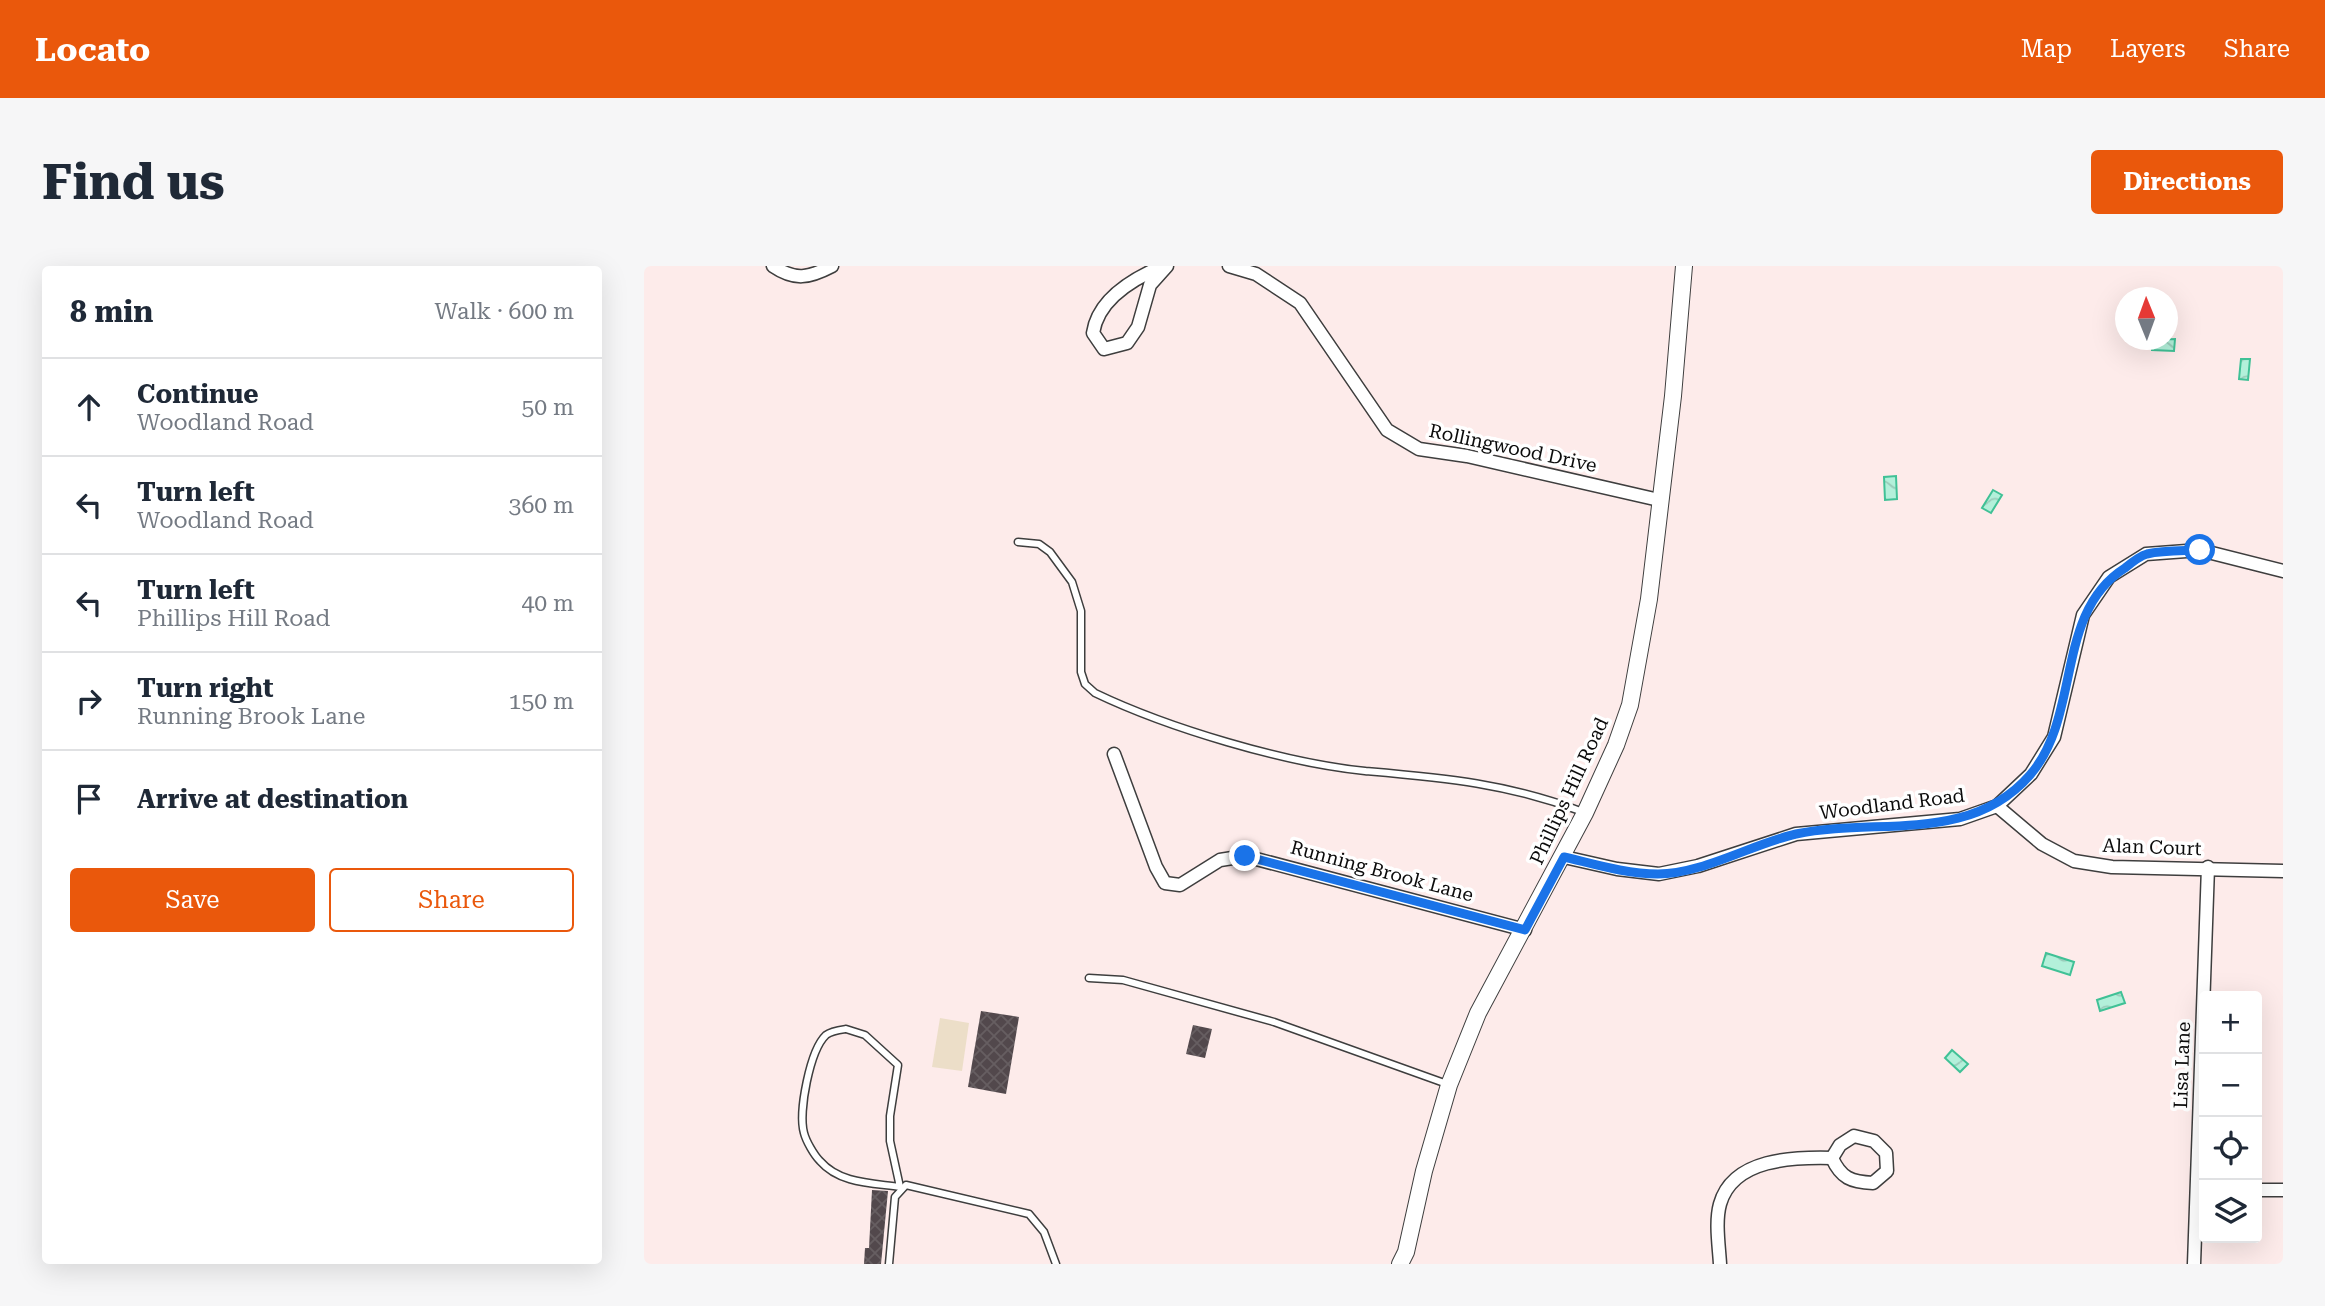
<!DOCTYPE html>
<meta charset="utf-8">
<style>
:root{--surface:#fff;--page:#f6f6f7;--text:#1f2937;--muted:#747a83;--line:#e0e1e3;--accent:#ea580c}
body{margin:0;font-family:"Roboto Serif",serif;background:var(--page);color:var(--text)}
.controls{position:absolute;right:21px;bottom:21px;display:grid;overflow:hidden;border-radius:7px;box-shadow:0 7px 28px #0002}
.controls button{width:63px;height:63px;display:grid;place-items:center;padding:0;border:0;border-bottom:2px solid var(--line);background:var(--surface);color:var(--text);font:35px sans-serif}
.compass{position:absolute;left:1471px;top:21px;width:63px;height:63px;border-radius:50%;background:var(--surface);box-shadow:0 7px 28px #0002;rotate:359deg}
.stop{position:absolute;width:21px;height:21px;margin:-16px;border:5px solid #1a73e8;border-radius:50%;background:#fff}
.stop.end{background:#1a73e8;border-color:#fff;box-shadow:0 2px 7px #0008}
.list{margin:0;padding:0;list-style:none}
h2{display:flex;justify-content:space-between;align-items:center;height:91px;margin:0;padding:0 28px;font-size:30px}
h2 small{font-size:23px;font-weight:400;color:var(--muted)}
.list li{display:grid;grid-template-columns:46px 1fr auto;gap:21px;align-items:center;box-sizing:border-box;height:98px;padding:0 28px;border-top:2px solid var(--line)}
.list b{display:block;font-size:26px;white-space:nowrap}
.list p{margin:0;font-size:23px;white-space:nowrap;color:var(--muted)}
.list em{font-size:23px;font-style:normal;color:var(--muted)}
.actions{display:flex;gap:14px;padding:21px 28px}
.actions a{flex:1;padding:16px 0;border:2px solid var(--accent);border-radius:7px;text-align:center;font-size:24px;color:var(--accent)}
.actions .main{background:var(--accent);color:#fff}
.icon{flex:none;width:38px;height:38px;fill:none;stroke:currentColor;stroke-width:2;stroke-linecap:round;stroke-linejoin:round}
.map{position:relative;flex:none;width:1639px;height:998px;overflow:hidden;border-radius:7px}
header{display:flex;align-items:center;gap:42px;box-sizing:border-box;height:98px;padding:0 35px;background:var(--accent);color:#fff}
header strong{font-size:33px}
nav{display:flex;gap:38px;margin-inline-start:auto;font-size:24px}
.intro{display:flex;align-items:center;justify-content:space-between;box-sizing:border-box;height:168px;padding:0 42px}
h1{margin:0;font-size:49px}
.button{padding:18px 32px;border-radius:7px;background:var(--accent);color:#fff;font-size:24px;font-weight:700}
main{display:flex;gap:42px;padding:0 42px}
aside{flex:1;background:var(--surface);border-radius:7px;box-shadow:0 7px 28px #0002}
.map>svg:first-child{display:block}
</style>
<header>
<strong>Locato</strong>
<nav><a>Map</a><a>Layers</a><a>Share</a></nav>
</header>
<div class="intro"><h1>Find us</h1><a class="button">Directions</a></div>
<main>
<aside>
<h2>8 min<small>Walk · 600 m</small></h2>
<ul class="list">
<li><svg class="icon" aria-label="ahead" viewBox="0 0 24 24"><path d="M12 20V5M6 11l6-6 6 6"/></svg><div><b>Continue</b><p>Woodland Road</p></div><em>50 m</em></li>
<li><svg class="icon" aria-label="left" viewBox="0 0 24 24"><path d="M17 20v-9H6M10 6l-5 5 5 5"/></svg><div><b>Turn left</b><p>Woodland Road</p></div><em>360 m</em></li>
<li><svg class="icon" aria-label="left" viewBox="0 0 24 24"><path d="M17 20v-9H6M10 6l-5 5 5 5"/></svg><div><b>Turn left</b><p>Phillips Hill Road</p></div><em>40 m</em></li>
<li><svg class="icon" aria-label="right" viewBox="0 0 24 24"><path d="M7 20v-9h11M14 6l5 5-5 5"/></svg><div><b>Turn right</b><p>Running Brook Lane</p></div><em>150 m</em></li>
<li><svg class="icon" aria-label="arrive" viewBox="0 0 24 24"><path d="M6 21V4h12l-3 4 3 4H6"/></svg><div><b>Arrive at destination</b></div></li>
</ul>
<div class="actions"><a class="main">Save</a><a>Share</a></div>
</aside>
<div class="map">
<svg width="1639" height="998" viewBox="0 0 1639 998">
<defs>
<pattern id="water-waves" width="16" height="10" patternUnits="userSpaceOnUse" patternTransform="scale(1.75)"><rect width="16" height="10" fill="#b3f0da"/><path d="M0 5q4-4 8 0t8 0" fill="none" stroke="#99ccba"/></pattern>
<pattern id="building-cross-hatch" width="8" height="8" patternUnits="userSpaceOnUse" patternTransform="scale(1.75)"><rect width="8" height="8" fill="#52484c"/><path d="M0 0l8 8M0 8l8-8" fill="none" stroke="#665e61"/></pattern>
</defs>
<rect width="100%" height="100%" fill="#fdebea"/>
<polygon fill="#ecdec8" points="296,752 325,757 318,805 288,801"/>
<g fill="url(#water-waves)" stroke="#40c196" stroke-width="2">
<polygon points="1531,73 1530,85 1508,84 1508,74"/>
<polygon points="1597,93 1606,93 1604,114 1595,113"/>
<polygon points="1252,210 1253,233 1241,234 1240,211"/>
<polygon points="1349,224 1358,229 1347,247 1338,242"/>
<polygon points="1402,687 1430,696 1426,709 1398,700"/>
<polygon points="1477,726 1481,737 1456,745 1453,734"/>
<polygon points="1308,784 1324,798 1316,806 1301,792"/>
</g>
<g fill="url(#building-cross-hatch)">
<polygon points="337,745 375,751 362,828 324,821"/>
<polygon points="549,759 568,763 561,792 542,788"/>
<polygon points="228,924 244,925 237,998 220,998 221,982 225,982"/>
</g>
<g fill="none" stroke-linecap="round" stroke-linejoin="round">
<g stroke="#3e3e3e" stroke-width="9">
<g id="service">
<path d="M374,276L395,278L406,286L428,316L437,345V406L441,418L451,427C524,462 641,497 721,505C801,512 862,517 939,546"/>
<polyline points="445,712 479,714 630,756 803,818"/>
<path d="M202,763L221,769L254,799L246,850V875L256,921C229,917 196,918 176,895C170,889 162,875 160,867C154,846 166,784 182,769C187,765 195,764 202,763Z"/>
<polyline points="245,998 251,931 262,919 385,948 400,966 412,998"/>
</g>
</g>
<g stroke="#3e3e3e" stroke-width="15">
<g id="minor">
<path d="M129,0C151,15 165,12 188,0"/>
<path d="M519,0C488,13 454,33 449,67L460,83L483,77L494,61L506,19L523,0"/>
<polyline points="585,0 612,8 656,37 743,164 775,183 823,190 1015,234"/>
<polyline points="470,488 512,601 521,617 536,619 576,594 601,590 881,664"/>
<polyline points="1353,540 1398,578 1430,595 1468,601 1639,605"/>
<polyline points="920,591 973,603 1015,608 1054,600 1152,568 1316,553 1353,540 1387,508 1410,471 1439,349 1465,311 1502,288 1556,284 1639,305"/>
<path d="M1210,870L1230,875L1242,887L1243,905L1229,917C1207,916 1197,912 1188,892L1196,879Z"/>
<polyline points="1613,924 1639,924"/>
<path d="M1076,998C1075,980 1071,956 1076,938C1089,892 1150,891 1188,892"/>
<polyline points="1550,998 1564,601"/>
</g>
</g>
<g stroke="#3e3e3e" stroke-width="18">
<polyline id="tertiary" points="756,998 762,986 780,905 805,819 834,747 941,547 972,479 986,439 1005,333 1029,130 1040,0"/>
</g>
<use href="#service" stroke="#fff" stroke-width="6"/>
<use href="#minor" stroke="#fff" stroke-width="12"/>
<use href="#tertiary" stroke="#fff" stroke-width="16"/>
</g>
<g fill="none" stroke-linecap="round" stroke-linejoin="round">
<path stroke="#1a73e8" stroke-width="9" d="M601,590L881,664L920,591C950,598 982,608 1014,608C1058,608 1108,578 1152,568C1233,551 1325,579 1386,509C1438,449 1410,347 1481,302C1487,297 1496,290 1503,288C1520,284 1540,285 1556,284"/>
</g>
<g text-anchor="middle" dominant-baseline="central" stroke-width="7" stroke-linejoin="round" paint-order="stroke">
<g font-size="19" fill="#0b0b0b" stroke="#fff">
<text transform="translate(869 182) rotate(12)">Rollingwood Drive</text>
<text transform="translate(925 525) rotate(-65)">Phillips Hill Road</text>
<text transform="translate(1248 538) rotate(-7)">Woodland Road</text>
<text transform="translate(1508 581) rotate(2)">Alan Court</text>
<text transform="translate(738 605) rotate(15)">Running Brook Lane</text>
<text transform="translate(1538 799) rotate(-88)">Lisa Lane</text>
</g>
</g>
</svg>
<div class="controls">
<button>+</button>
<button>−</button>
<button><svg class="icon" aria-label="locate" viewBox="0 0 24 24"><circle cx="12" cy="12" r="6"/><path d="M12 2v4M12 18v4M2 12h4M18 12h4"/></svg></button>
<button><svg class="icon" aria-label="layers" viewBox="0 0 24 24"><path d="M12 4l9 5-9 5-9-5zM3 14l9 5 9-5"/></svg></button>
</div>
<svg class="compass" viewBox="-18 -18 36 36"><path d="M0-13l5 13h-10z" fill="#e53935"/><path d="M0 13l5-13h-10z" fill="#747a83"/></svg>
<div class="stop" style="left:1556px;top:284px"></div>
<div class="stop end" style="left:601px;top:590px"></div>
</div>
</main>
